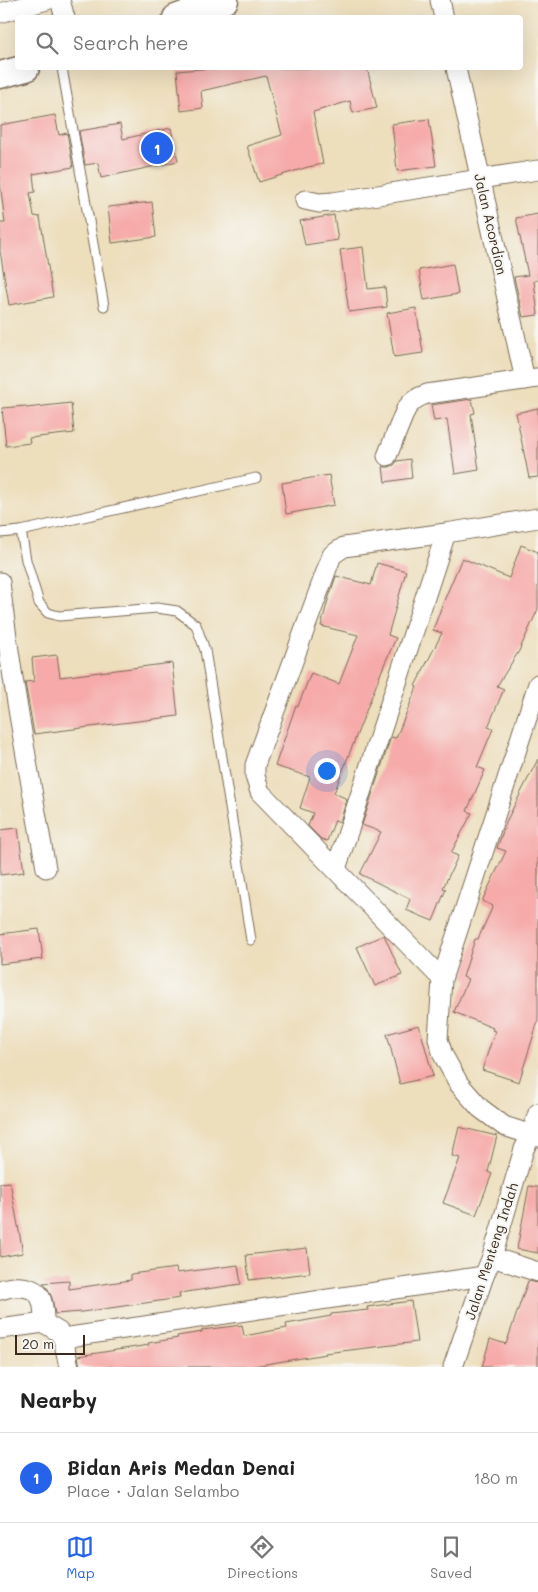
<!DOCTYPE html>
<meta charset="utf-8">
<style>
:root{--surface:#fff;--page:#f6f6f6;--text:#222;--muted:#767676;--line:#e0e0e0;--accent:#2563eb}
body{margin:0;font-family:Mali,sans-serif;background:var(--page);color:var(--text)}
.scale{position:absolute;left:15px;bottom:12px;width:70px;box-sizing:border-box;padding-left:5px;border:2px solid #3b2a1e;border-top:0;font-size:14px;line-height:18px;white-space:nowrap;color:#3b2a1e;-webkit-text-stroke:4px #f6f6f2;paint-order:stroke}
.you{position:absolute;left:326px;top:770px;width:18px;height:18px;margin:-12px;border:4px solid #fff;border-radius:50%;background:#1a73e8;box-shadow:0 0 0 8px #1a73e833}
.badge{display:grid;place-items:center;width:32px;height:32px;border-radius:50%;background:var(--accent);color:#fff;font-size:16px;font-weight:700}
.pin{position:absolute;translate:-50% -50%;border:2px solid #fff;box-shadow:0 1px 5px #0006}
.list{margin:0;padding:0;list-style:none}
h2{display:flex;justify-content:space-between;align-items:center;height:65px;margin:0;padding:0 20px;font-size:21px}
h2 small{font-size:16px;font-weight:400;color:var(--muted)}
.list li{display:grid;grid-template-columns:32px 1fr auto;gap:15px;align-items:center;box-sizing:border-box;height:90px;padding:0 20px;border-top:1px solid var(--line)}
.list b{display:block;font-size:19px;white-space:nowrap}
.list p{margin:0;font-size:16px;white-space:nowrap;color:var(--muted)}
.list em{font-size:16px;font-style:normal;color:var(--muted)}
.icon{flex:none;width:28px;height:28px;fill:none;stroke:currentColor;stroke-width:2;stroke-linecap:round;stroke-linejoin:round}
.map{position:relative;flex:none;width:538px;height:1367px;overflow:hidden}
.search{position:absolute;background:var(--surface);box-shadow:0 5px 20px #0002;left:15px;right:15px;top:15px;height:55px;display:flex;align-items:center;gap:12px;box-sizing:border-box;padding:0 18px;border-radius:5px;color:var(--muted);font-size:19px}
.sheet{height:155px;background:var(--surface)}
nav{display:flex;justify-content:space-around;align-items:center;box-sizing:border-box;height:70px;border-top:1px solid var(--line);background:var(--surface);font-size:14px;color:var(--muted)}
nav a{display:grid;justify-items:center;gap:2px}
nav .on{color:var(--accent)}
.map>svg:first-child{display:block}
</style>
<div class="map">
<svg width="538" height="1367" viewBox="0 0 538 1367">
<rect width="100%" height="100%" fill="#f6f6f2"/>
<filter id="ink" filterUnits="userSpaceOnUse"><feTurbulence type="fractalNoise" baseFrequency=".02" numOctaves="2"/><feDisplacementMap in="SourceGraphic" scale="10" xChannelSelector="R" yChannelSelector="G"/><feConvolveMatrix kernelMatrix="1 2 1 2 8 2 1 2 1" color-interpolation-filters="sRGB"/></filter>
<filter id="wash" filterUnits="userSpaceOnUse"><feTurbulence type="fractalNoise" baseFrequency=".0096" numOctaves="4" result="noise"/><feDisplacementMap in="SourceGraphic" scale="20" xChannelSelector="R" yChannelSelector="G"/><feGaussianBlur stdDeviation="1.12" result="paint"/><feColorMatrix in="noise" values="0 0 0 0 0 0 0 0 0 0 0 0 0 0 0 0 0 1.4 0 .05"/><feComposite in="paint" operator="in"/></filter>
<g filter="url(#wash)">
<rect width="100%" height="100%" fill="#eddebc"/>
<g id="blocks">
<g fill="#f6aaa9">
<polygon points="212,68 367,68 377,108 353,113 350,101 313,112 323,164 308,167 259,182 247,146 282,135 266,76 201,91 203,108 181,111 177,71"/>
<polygon points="55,115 59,135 67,133 73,167 33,174 35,192 30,193 34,216 40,217 53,297 9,305 0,251 0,223 5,223 0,182 0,125"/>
<polygon points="429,119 436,166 397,171 392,124"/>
<polygon points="120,124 123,139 171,128 178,161 101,178 98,163 85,165 79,131"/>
<polygon points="152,202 156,237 112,243 108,207"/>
<polygon points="538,214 538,280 534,281 538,315 523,317 514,277 528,275 516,218"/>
<polygon points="334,215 338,240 305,245 300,221"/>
<polygon points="363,247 368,289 385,287 387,307 349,312 340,250"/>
<polygon points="453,264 458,294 424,300 419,270"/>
<polygon points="416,308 423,353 394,357 387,313"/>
<polygon points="472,399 475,413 471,414 479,470 455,474 447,419 434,421 431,405"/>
<polygon points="71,403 74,433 29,438 30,443 6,446 2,408 26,406 26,408"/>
<polygon points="538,408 538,477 529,478 516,413"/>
<polygon points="410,459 412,478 385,482 383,467 389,467 394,465 397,461"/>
<polygon points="329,475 334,505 286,514 282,483"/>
<polygon points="521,545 538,552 538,609 519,651 497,686 504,689 488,727 493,729 477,767 485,770 467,811 472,813 451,853 458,856 443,888 446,889 433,921 406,910 410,899 360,874 381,832 362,825 391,737 396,738 417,687 415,686 442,633 433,630 443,603 462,558 509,578"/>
<polygon points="377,563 406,571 388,635 396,638 384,665 334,793 347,799 340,822 335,820 327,841 321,839 308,826 313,813 300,808 310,777 275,766 296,705 298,706 311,673 339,684 358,635 321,626 328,600 336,576 371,585"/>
<polygon points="57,655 60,677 172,663 178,716 34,734 25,682 34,681 32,658"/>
<polygon points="538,759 538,1021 519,1082 482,1070 495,1031 492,1030 493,1028 454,1012 468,979 463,977 475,939 478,939 493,906 482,901 506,851 497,848 507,820"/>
<polygon points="18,828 24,872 0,875 0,830"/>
<polygon points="39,929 43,959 0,964 0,934"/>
<polygon points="384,935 402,975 375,986 357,947"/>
<polygon points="419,1025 433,1076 400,1084 387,1034"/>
<polygon points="459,1127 497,1136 488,1172 492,1174 476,1215 443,1203 460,1158 452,1156"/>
<polygon points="10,1182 23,1253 0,1257 0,1183"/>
<polygon points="529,1186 538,1187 538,1253 517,1249"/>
<polygon points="307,1248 310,1273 249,1280 246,1255"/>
<polygon points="238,1265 241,1284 179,1293 180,1298 82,1312 55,1314 52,1298 48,1289 43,1283 69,1281 69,1289 131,1280 131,1274 176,1268 177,1273"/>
<polygon points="528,1281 538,1283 538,1367 482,1367 490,1339 506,1344"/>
<polygon points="411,1301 417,1342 325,1353 326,1354 248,1367 80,1367 78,1356 149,1345 148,1343 178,1338 177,1336 202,1332 202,1330 242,1325 244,1336 287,1328 286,1324 331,1316 331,1314 368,1310 367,1307"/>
</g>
</g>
</g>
<g filter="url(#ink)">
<use href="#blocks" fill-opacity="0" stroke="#796955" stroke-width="1"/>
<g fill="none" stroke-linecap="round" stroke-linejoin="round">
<g stroke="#796955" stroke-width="11">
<g id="lane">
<polyline points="62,68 104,306"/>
<polyline points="21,531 26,560 39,603 48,613 59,616 157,608 177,611 196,625 205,650 251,940"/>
<polyline points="0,533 21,531 256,478"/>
</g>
</g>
<g stroke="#796955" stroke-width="21">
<g id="street">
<polyline points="60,0 65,18"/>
<polyline points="440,0 444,18"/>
<polyline points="0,13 47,0"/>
<polyline points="456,68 525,380"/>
<polyline points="305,200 319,203 333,202 538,170"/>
<path d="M387,456L406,409C412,401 417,397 427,394L537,378"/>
<path d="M0,582C11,678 29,773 46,868"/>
<polyline points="538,684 442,979 438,1039 443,1055 459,1084 480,1108 504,1126 538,1137"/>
<polyline points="336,869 446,533"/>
<polyline points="442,979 260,792 255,776 255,765 332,555 344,547 446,533 538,518"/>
<polyline points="492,1257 538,1272"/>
<path d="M0,1290C14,1285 38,1284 42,1302C44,1309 44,1316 44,1323"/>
<polyline points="0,1329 44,1323 59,1332 63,1338 69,1367"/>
<polyline points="63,1338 484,1276"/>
<polyline points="453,1367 484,1276 492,1257 524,1149 531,1135 538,1113"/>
</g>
</g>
<g stroke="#796955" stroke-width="29">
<g id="secondary">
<polyline points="176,18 225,0"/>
<polyline points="0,75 26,68"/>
</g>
</g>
<use href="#lane" stroke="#fff" stroke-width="9"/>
<use href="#street" stroke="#fff" stroke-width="19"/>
<use href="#secondary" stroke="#fff" stroke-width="26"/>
</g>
</g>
<g text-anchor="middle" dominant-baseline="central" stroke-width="4" stroke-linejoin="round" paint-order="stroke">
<g font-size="14" fill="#3b2a1e" stroke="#f6f6f2">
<text transform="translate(491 224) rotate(77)">Jalan Acordion</text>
<text transform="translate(491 1251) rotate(-72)">Jalan Menteng Indah</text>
</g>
</g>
</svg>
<div class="scale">20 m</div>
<div class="you"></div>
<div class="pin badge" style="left:157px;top:148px">1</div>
<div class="search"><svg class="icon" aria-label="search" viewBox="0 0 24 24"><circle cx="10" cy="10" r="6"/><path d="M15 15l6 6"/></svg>Search here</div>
</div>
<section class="sheet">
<h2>Nearby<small></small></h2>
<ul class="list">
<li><span class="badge">1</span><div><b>Bidan Aris Medan Denai</b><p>Place · Jalan Selambo</p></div><em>180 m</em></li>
</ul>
</section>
<nav>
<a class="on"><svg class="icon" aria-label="map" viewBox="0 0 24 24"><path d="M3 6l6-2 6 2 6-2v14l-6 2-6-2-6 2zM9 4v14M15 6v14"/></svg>Map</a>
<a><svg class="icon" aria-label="directions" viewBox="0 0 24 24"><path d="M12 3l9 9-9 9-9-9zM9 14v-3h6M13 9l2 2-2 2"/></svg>Directions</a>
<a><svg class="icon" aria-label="saved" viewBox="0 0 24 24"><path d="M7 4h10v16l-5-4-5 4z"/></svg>Saved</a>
</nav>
